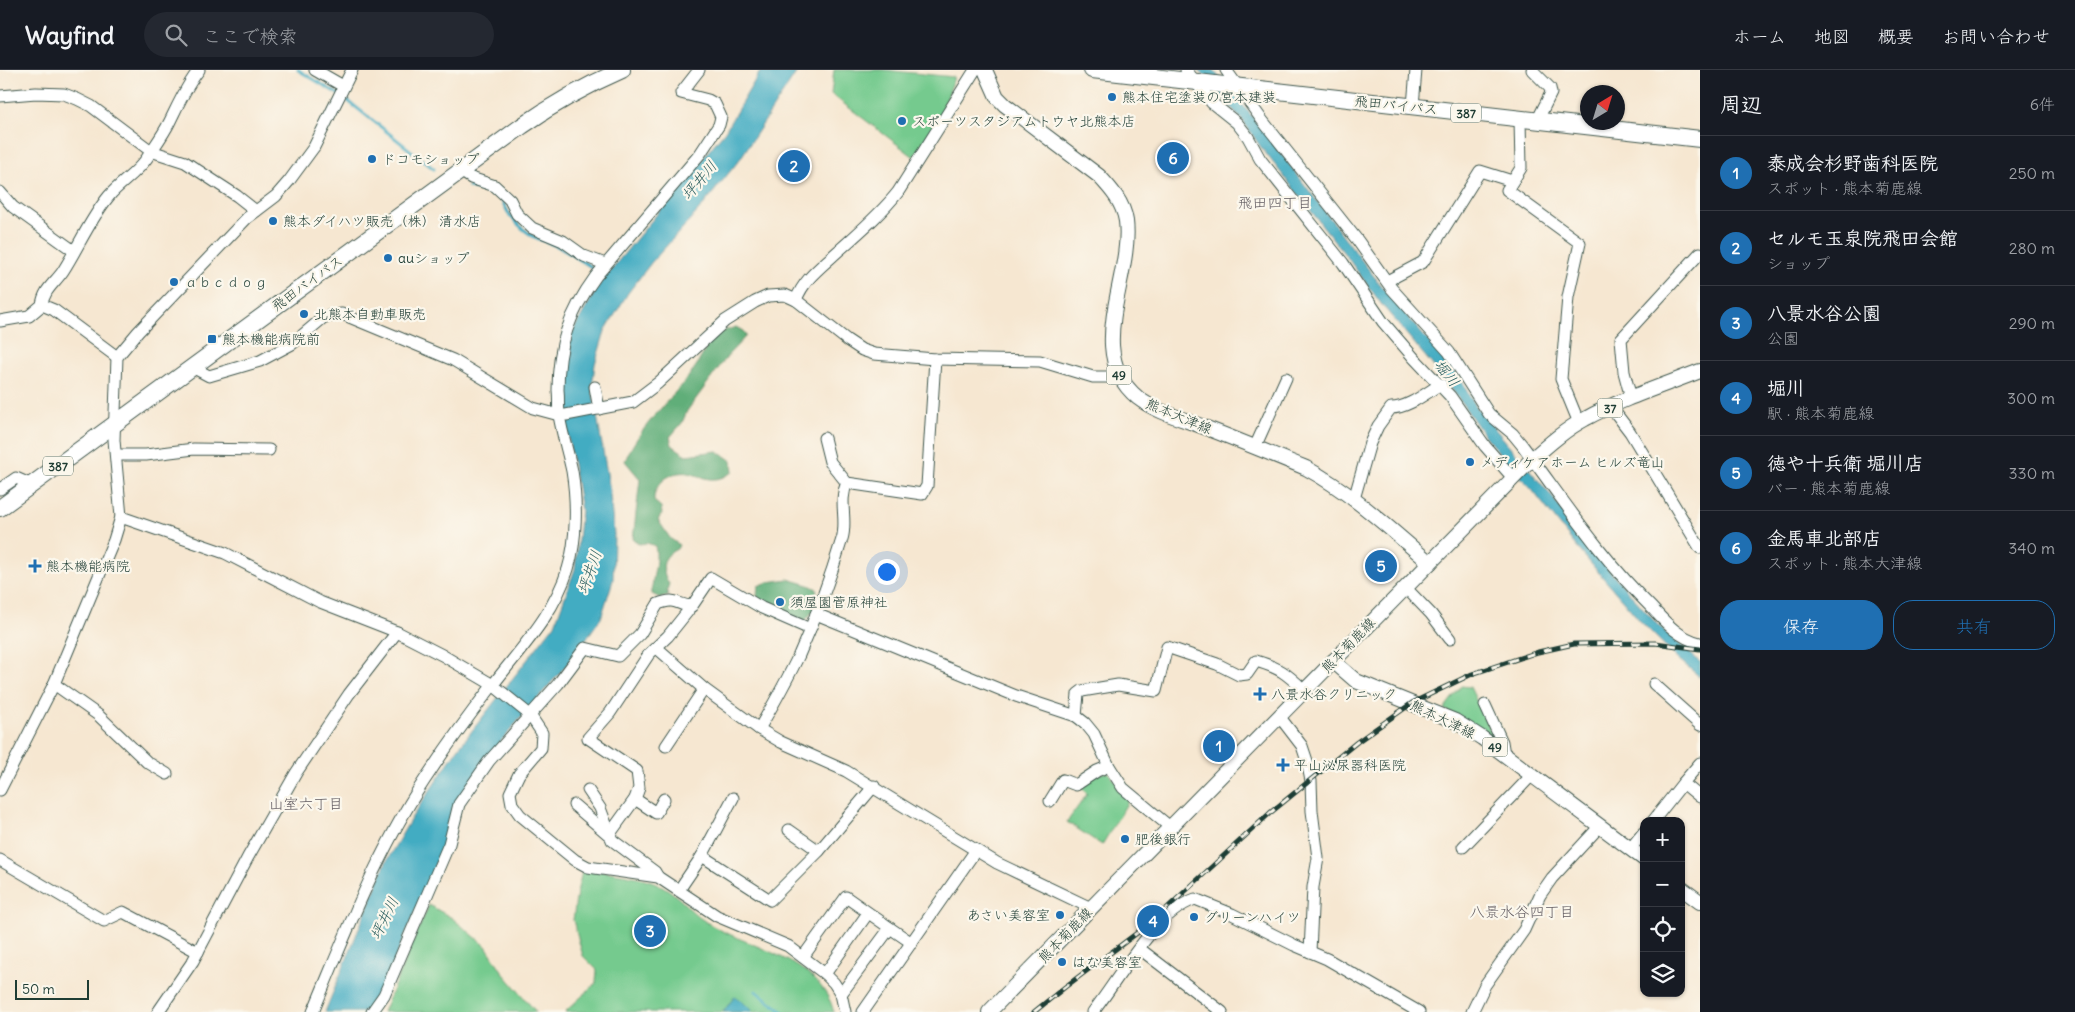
<!DOCTYPE html>
<html lang="ja">
<meta charset="utf-8">
<style>
:root{--surface:#171b24;--page:#242831;--text:#f1f3f6;--muted:#9ea1a6;--line:#363941;--accent:#1f6fb2}
body{margin:0;font-family:Delius,"Klee One",sans-serif;background:var(--page);color:var(--text)}
.controls{position:absolute;right:15px;bottom:15px;display:grid;overflow:hidden;border-radius:10px;box-shadow:0 1px 4px #0004}
.controls button{width:45px;height:45px;display:grid;place-items:center;padding:0;border:0;border-bottom:1px solid var(--line);background:var(--surface);color:var(--text);font:25px sans-serif}
.compass{position:absolute;left:1580px;top:15px;width:45px;height:45px;border-radius:50%;background:var(--surface);box-shadow:0 1px 4px #0004;rotate:38deg}
.scale{position:absolute;left:15px;bottom:12px;width:74px;box-sizing:border-box;padding-left:5px;border:2px solid #1f3d34;border-top:0;font-size:14px;line-height:18px;white-space:nowrap;color:#1f3d34;-webkit-text-stroke:4px #fbf7ec;paint-order:stroke}
.you{position:absolute;left:886px;top:501px;width:18px;height:18px;margin:-12px;border:4px solid #fff;border-radius:50%;background:#1a73e8;box-shadow:0 0 0 8px #1a73e833}
.badge{display:grid;place-items:center;width:32px;height:32px;border-radius:50%;background:var(--accent);color:#fff;font-size:16px;font-weight:700}
.pin{position:absolute;translate:-50% -50%;border:2px solid #fff;box-shadow:0 1px 5px #0006}
.list{margin:0;padding:0;list-style:none}
h2{display:flex;justify-content:space-between;align-items:center;height:65px;margin:0;padding:0 20px;font-size:21px}
h2 small{font-size:16px;font-weight:400;color:var(--muted)}
.list li{display:grid;grid-template-columns:32px 1fr auto;gap:15px;align-items:center;box-sizing:border-box;height:75px;padding:0 20px;border-top:1px solid var(--line)}
.list b{display:block;font-size:19px;white-space:nowrap}
.list p{margin:0;font-size:16px;white-space:nowrap;color:var(--muted)}
.list em{font-size:16px;font-style:normal;color:var(--muted)}
.actions{display:flex;gap:10px;padding:15px 20px}
.actions a{flex:1;padding:11px 0;border:1px solid var(--accent);border-radius:20px;text-align:center;font-size:18px;color:var(--accent)}
.actions .main{background:var(--accent);color:#fff}
.icon{flex:none;width:28px;height:28px;fill:none;stroke:currentColor;stroke-width:2;stroke-linecap:round;stroke-linejoin:round}
.map{position:relative;flex:none;width:1700px;height:942px;overflow:hidden}
header{display:flex;align-items:center;gap:30px;box-sizing:border-box;height:70px;padding:0 25px;background:var(--surface);border-bottom:1px solid var(--line)}
header strong{font-size:24px}
nav{display:flex;gap:28px;margin-inline-start:auto;font-size:18px}
.search{width:350px;height:45px;background:var(--page);display:flex;align-items:center;gap:12px;box-sizing:border-box;padding:0 18px;border-radius:28px;color:var(--muted);font-size:19px}
main{display:flex}
aside{flex:1;background:var(--surface)}
.map>svg:first-child{display:block}
</style>
<header>
<strong>Wayfind</strong>
<div class="search"><svg class="icon" aria-label="search" viewBox="0 0 24 24"><circle cx="10" cy="10" r="6"/><path d="M15 15l6 6"/></svg>ここで検索</div>
<nav><a>ホーム</a><a>地図</a><a>概要</a><a>お問い合わせ</a></nav>
</header>
<main>
<div class="map">
<svg width="1700" height="942" viewBox="0 0 1700 942">
<rect width="100%" height="100%" fill="#fbf7ec"/>
<filter id="ink" filterUnits="userSpaceOnUse"><feTurbulence type="fractalNoise" baseFrequency=".02" numOctaves="2"/><feDisplacementMap in="SourceGraphic" scale="10" xChannelSelector="R" yChannelSelector="G"/><feConvolveMatrix kernelMatrix="1 2 1 2 8 2 1 2 1" color-interpolation-filters="sRGB"/></filter>
<filter id="wash" filterUnits="userSpaceOnUse"><feTurbulence type="fractalNoise" baseFrequency=".0096" numOctaves="4" result="noise"/><feDisplacementMap in="SourceGraphic" scale="20" xChannelSelector="R" yChannelSelector="G"/><feGaussianBlur stdDeviation="1.12" result="paint"/><feColorMatrix in="noise" values="0 0 0 0 0 0 0 0 0 0 0 0 0 0 0 0 0 1.4 0 .05"/><feComposite in="paint" operator="in"/></filter>
<g filter="url(#wash)">
<rect width="100%" height="100%" fill="#f6e7d1"/>
<g fill="#75ca8e" stroke="#4a8461">
<path d="M834,0H883L954,7C945,39 933,60 914,87L831,24Z"/>
<polygon points="1461,616 1470,617 1496,672 1444,639"/>
<polygon points="1108,702 1129,730 1102,775 1067,752 1087,724 1081,717 1097,704"/>
<path d="M583,798C607,803 641,804 662,816C679,825 690,842 706,852C747,878 820,888 834,942H565L596,913L597,900L583,886L573,850L577,822Z"/>
<polygon points="429,835 452,848 486,876 504,904 536,942 383,942"/>
</g>
<g fill="#60ae79" stroke="#407656">
<path d="M736,257L743,261L746,266L729,284L687,341L682,353L670,367L672,375L686,385L717,381L732,391L733,402C727,405 721,409 715,409C705,410 698,405 688,403C671,400 653,414 654,431L661,437L662,444L658,450L670,468L679,475L677,479C660,487 661,500 669,514L667,520L668,526L660,528L652,524C651,508 659,493 655,476L647,473L639,474L633,469L640,409L625,391C638,358 671,330 692,302C700,292 704,279 712,269C718,262 727,260 736,257Z"/>
<polygon points="788,509 809,515 817,519 814,540 804,552 764,535 757,526 758,516 768,512"/>
</g>
<g fill="#43acc2" stroke="#31747b">
<polygon points="761,0 798,0 740,89 700,139 651,193 628,223 605,261 595,294 592,317 609,415 614,464 613,510 601,548 571,590 488,686 452,739 451,757 378,929 367,942 325,942 386,792 412,747 457,680 555,554 575,499 581,440 565,349 568,269 601,212 725,61"/>
<polygon points="1198,0 1213,0 1262,58 1382,217 1459,307 1475,335 1549,423 1603,493 1657,554 1700,592 1700,607 1677,588 1642,553 1575,475 1533,421 1487,369 1446,311 1382,235 1347,187 1260,76 1243,51"/>
<polygon points="735,926 752,940 751,942 723,942"/>
</g>
<g fill="none" stroke-linecap="round" stroke-linejoin="round">
<g stroke="#43acc2" stroke-width="3">
<polyline points="298,0 343,27 434,99"/>
<polyline points="469,117 497,124"/>
<polyline points="501,129 510,146 523,159 534,167 557,176 608,207"/>
<polyline points="756,921 783,942"/>
</g>
</g>
</g>
<g filter="url(#ink)">
<g fill="none" stroke-linecap="round" stroke-linejoin="round">
<g stroke="#3f564c" stroke-width="13">
<g id="minor">
<polyline points="315,0 343,16"/>
<polyline points="1186,0 1212,33 1237,53 1248,67 1260,89 1343,193 1383,252 1414,288 1450,326 1485,376 1513,408"/>
<path d="M1226,0L1262,50L1358,171L1392,219L1449,282L1489,344L1513,364L1522,375C1564,431 1601,488 1652,538C1666,553 1679,568 1700,573"/>
<polyline points="1532,0 1550,18 1551,23 1537,51"/>
<polyline points="0,26 36,23 64,24 77,29 91,36 151,81 185,92 237,126 256,141"/>
<polyline points="1413,36 1416,0"/>
<polyline points="1520,49 1521,98 1507,120 1580,173 1568,227 1561,309 1579,353"/>
<polyline points="459,100 471,108 495,116 510,130 517,144 532,158 563,171 584,186 605,194"/>
<polyline points="0,122 13,137 74,181"/>
<polyline points="1387,211 1423,192 1480,101 1512,111"/>
<path d="M796,230C804,209 820,198 836,183C857,164 880,145 898,122L975,0"/>
<polyline points="42,235 54,240 117,287"/>
<path d="M0,251L29,246L42,235C44,219 55,213 63,201C79,176 90,149 109,126C120,113 137,103 147,88C154,77 163,65 169,53C178,35 186,16 199,0"/>
<polyline points="194,298 209,306 260,291 292,274 324,247 342,244 453,290 533,338 559,345 566,345 633,332 658,313 725,251 755,232 768,226 785,225 796,230 847,270 862,280 874,284 935,289 1040,291 1093,307 1119,307"/>
<polyline points="595,317 599,339"/>
<polyline points="1631,328 1624,302 1621,269 1700,183"/>
<polyline points="1611,337 1630,362 1700,478"/>
<polyline points="824,368 830,392 847,413 922,424 927,416 935,289"/>
<polyline points="1255,377 1286,308"/>
<polyline points="116,385 146,385 194,379 269,380"/>
<polyline points="0,419 16,408 32,415"/>
<path d="M1354,429L1370,373L1378,356L1391,338C1408,338 1426,323 1441,314"/>
<polyline points="121,447 225,483 320,532 397,562 442,585 493,615 530,645 542,663 541,678 519,704 510,723 512,734 520,745 575,790 588,797 658,807 717,846 788,876 825,904 834,913 841,924 845,942"/>
<polyline points="1405,517 1431,544 1450,569"/>
<polyline points="816,544 1016,626 1076,646 1085,653 1094,664 1109,696 1123,718 1170,757"/>
<polyline points="657,578 704,619 759,659 781,672 846,701 997,793 1091,838"/>
<polyline points="54,614 98,645 147,692 167,704"/>
<polyline points="1654,614 1700,655"/>
<polyline points="1485,635 1502,672 1504,684"/>
<path d="M1076,646L1078,624L1082,621L1118,615L1156,621L1167,577L1217,594L1239,605L1247,604L1256,591C1280,598 1286,603 1304,620"/>
<polyline points="1279,646 1302,676 1307,691 1311,711 1312,741 1318,788 1313,817 1310,882"/>
<path d="M759,659C773,635 787,610 799,585C816,547 830,509 842,469C848,451 838,431 847,413"/>
<polyline points="666,676 704,619"/>
<polyline points="1700,693 1683,713 1700,727"/>
<polyline points="0,720 54,614 114,470 121,447 114,370 117,287 138,262 247,148 276,126 289,111 314,77 352,0"/>
<polyline points="588,720 600,738 612,770 655,802 658,807"/>
<polyline points="635,729 656,743 664,729"/>
<polyline points="1050,731 1063,710 1076,715 1097,701 1109,696"/>
<polyline points="574,735 609,765 635,729 639,718 637,701 588,668 610,643 649,584 668,566 688,541 687,536"/>
<polyline points="1653,751 1683,713"/>
<polyline points="1463,777 1532,705"/>
<polyline points="1630,779 1644,762"/>
<polyline points="819,781 874,716"/>
<polyline points="702,786 770,830 819,781 789,760"/>
<polyline points="0,790 104,851 123,842 198,882"/>
<polyline points="679,820 702,786 733,728"/>
<polyline points="1140,879 1222,942"/>
<polyline points="803,887 846,827 890,858"/>
<polyline points="825,904 868,843"/>
<polyline points="841,924 890,858 912,873"/>
<polyline points="158,942 193,891 248,787 296,703 349,624 397,562"/>
<path d="M313,942C348,859 380,774 432,699C451,670 471,643 492,616C521,578 553,546 568,499C577,470 577,431 572,401C568,382 562,364 559,345C558,337 559,328 558,320C558,275 569,243 596,206L700,84L719,55L721,47L715,34L708,30L681,23L699,0"/>
<path d="M372,942L384,925L449,774L459,734L489,691L558,614L585,578L618,586L640,564L658,534C677,526 677,536 692,536L711,508L762,538L810,559"/>
<polyline points="863,942 976,780"/>
<path d="M1093,942C1120,908 1153,844 1195,829L1232,844L1294,875L1327,889L1419,942"/>
<polyline points="1472,942 1485,915 1524,860 1540,825 1552,808 1600,756"/>
</g>
</g>
<g stroke="#3f564c" stroke-width="16">
<g id="major">
<path d="M985,0L997,27L1005,35L1099,106C1111,119 1123,132 1126,151C1133,208 1083,283 1138,328C1156,342 1183,349 1204,357C1238,370 1272,384 1306,398C1352,423 1390,459 1430,493"/>
<polyline points="1333,591 1356,611 1455,651 1482,668 1644,789"/>
<polyline points="1681,818 1700,832"/>
<path d="M989,942L1532,389C1549,374 1566,359 1585,349C1621,329 1662,316 1700,301"/>
</g>
</g>
<g stroke="#3f564c" stroke-width="18">
<g id="highway">
<polyline points="1092,0 1700,69"/>
<path d="M0,438L522,56C555,33 585,16 622,0"/>
</g>
</g>
<use href="#minor" stroke="#fff" stroke-width="11"/>
<use href="#major" stroke="#fff" stroke-width="14"/>
<use href="#highway" stroke="#fff" stroke-width="16"/>
<g stroke="#1f3d34" stroke-width="5">
<polyline id="rail" points="1034,942 1065,917 1153,851 1270,743 1357,672 1412,633 1472,604 1538,582 1574,574 1655,573 1700,579"/>
</g>
<use href="#rail" stroke="#fbf7ec" stroke-width="3" stroke-dasharray="9" stroke-linecap="butt"/>
</g>
</g>
<g fill="#1f6fb2" stroke="#fbf7ec" stroke-width="2">
<circle cx="1112" cy="27" r="5"/>
<circle cx="902" cy="51" r="5"/>
<circle cx="372" cy="89" r="5"/>
<circle cx="273" cy="151" r="5"/>
<circle cx="388" cy="188" r="5"/>
<circle cx="174" cy="212" r="5"/>
<circle cx="304" cy="244" r="5"/>
<rect x="207" y="264" width="10" height="10" rx="2.5"/>
<circle cx="1470" cy="392" r="5"/>
<path d="M32.5 488.5h5v5h5v5h-5v5h-5v-5h-5v-5h5z"/>
<circle cx="780" cy="532" r="5"/>
<path d="M1257.5 616.5h5v5h5v5h-5v5h-5v-5h-5v-5h5z"/>
<path d="M1280.5 687.5h5v5h5v5h-5v5h-5v-5h-5v-5h5z"/>
<circle cx="1125" cy="769" r="5"/>
<circle cx="1060" cy="845" r="5"/>
<circle cx="1194" cy="847" r="5"/>
<circle cx="1062" cy="892" r="5"/>
</g>
<g text-anchor="middle" dominant-baseline="central" stroke-width="4.5" stroke-linejoin="round" paint-order="stroke">
<g fill="#fbf7ec" stroke="#61756b" stroke-width="1">
<rect x="1451" y="33.5" width="30" height="19" rx="4"/>
<rect x="1106.5" y="295.5" width="25" height="19" rx="4"/>
<rect x="1597.5" y="328.5" width="25" height="19" rx="4"/>
<rect x="43" y="386.5" width="30" height="19" rx="4"/>
<rect x="1482.5" y="667.5" width="25" height="19" rx="4"/>
</g>
<g font-size="12" font-weight="bold" fill="#1f3d34">
<text x="1466" y="43">387</text>
<text x="1119" y="305">49</text>
<text x="1610" y="338">37</text>
<text x="58" y="396">387</text>
<text x="1495" y="677">49</text>
</g>
<g font-size="14" fill="#1f3d34" stroke="#fbf7ec" text-anchor="start">
<text x="1122" y="27">熊本住宅塗装の宮本建装</text>
<text x="912" y="51">スポーツスタジアムトウヤ北熊本店</text>
<text x="382" y="89">ドコモショップ</text>
<text x="283" y="151">熊本ダイハツ販売（株） 清水店</text>
<text x="398" y="188">auショップ</text>
<text x="184" y="212">ａｂｃｄｏｇ</text>
<text x="314" y="244">北熊本自動車販売</text>
<text x="222" y="269">熊本機能病院前</text>
<text x="1480" y="392">メディケアホーム ヒルズ竜山</text>
<text x="46" y="496">熊本機能病院</text>
<text x="790" y="532">須屋園菅原神社</text>
<text x="1271" y="624">八景水谷クリニック</text>
<text x="1294" y="695">平山泌尿器科医院</text>
<text x="1135" y="769">肥後銀行</text>
<text x="1050" y="845" text-anchor="end">あさい美容室</text>
<text x="1204" y="847">グリーンハイツ</text>
<text x="1072" y="892">はな美容室</text>
</g>
<g font-size="14" fill="#1f3d34" stroke="#fbf7ec">
<text transform="translate(1396 35) rotate(6)">飛田バイパス</text>
<text transform="translate(307 213) rotate(-36)">飛田バイパス</text>
<text transform="translate(1179 346) rotate(23)">熊本大津線</text>
<text transform="translate(1348 575) rotate(-46)">熊本菊鹿線</text>
<text transform="translate(1443 649) rotate(26)">熊本大津線</text>
<text transform="translate(1065 865) rotate(-46)">熊本菊鹿線</text>
</g>
<g font-size="15" font-style="italic" fill="#2a5e5f" stroke="#fbf7ec">
<text transform="translate(699 110) rotate(-50)">坪井川</text>
<text transform="translate(1447 303) rotate(51)">堀川</text>
<text transform="translate(589 502) rotate(-71)">坪井川</text>
<text transform="translate(384 848) rotate(-64)">坪井川</text>
</g>
<g font-size="15" fill="#666065" stroke="#fbf7ec">
<text x="1275" y="132">飛田四丁目</text>
<text x="306" y="733">山室六丁目</text>
<text x="1522" y="841">八景水谷四丁目</text>
</g>
</g>
</svg>
<div class="controls">
<button>+</button>
<button>−</button>
<button><svg class="icon" aria-label="locate" viewBox="0 0 24 24"><circle cx="12" cy="12" r="6"/><path d="M12 2v4M12 18v4M2 12h4M18 12h4"/></svg></button>
<button><svg class="icon" aria-label="layers" viewBox="0 0 24 24"><path d="M12 4l9 5-9 5-9-5zM3 14l9 5 9-5"/></svg></button>
</div>
<svg class="compass" viewBox="-18 -18 36 36"><path d="M0-13l5 13h-10z" fill="#e53935"/><path d="M0 13l5-13h-10z" fill="#9ea1a6"/></svg>
<div class="scale">50 m</div>
<div class="you"></div>
<div class="pin badge" style="left:1219px;top:676px">1</div>
<div class="pin badge" style="left:794px;top:96px">2</div>
<div class="pin badge" style="left:650px;top:861px">3</div>
<div class="pin badge" style="left:1153px;top:851px">4</div>
<div class="pin badge" style="left:1381px;top:496px">5</div>
<div class="pin badge" style="left:1173px;top:88px">6</div>
</div>
<aside>
<h2>周辺<small>6件</small></h2>
<ul class="list">
<li><span class="badge">1</span><div><b>泰成会杉野歯科医院</b><p>スポット · 熊本菊鹿線</p></div><em>250 m</em></li>
<li><span class="badge">2</span><div><b>セルモ玉泉院飛田会館</b><p>ショップ</p></div><em>280 m</em></li>
<li><span class="badge">3</span><div><b>八景水谷公園</b><p>公園</p></div><em>290 m</em></li>
<li><span class="badge">4</span><div><b>堀川</b><p>駅 · 熊本菊鹿線</p></div><em>300 m</em></li>
<li><span class="badge">5</span><div><b>徳や十兵衛 堀川店</b><p>バー · 熊本菊鹿線</p></div><em>330 m</em></li>
<li><span class="badge">6</span><div><b>金馬車北部店</b><p>スポット · 熊本大津線</p></div><em>340 m</em></li>
</ul>
<div class="actions"><a class="main">保存</a><a>共有</a></div>
</aside>
</main>
